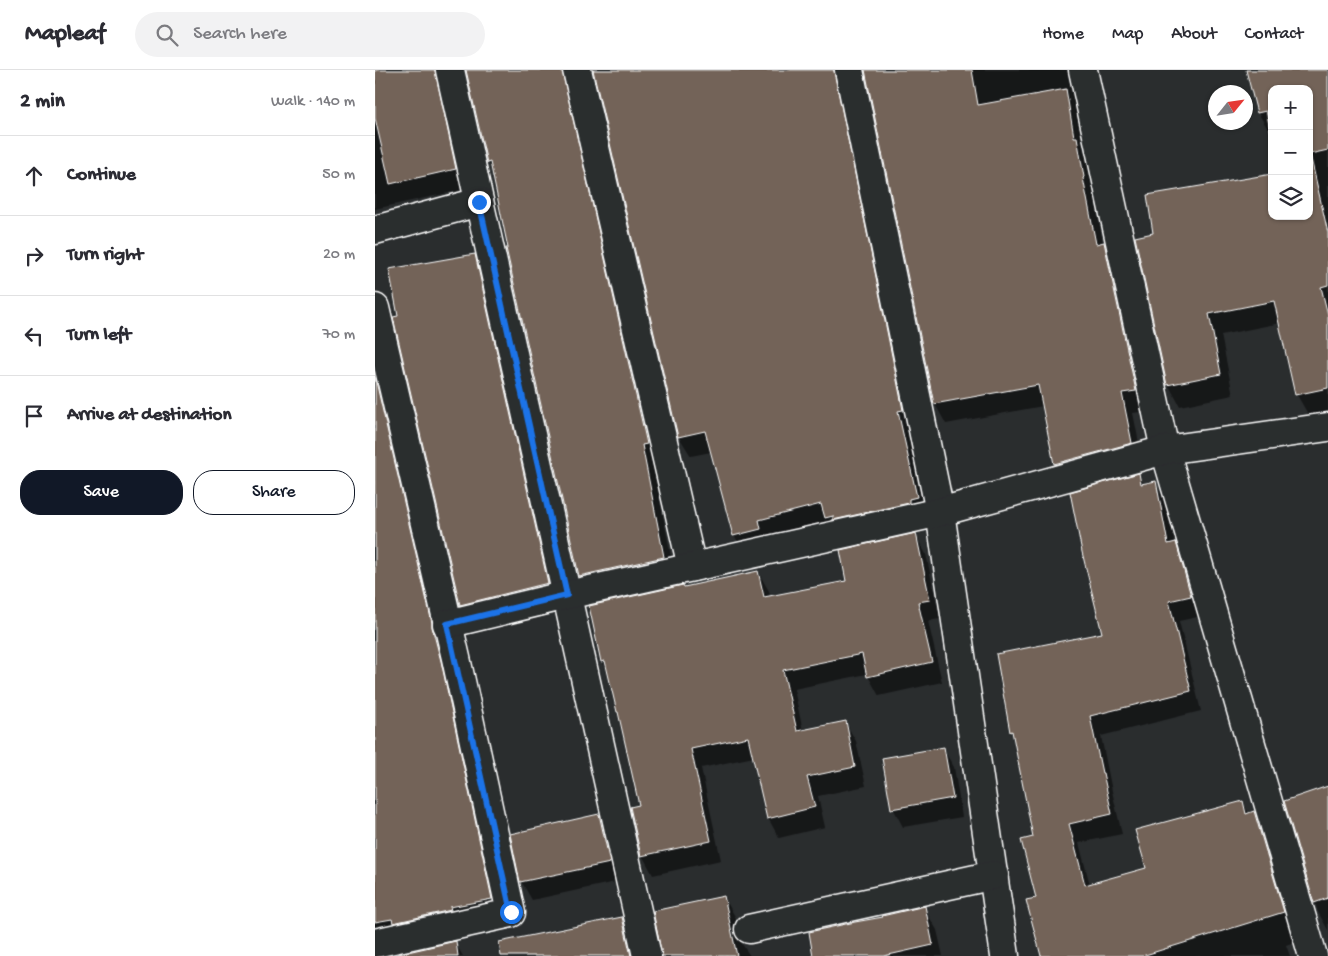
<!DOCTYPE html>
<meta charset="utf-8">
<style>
:root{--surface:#fff;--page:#f2f2f3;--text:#2b2b33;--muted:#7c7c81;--line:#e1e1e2;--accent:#111827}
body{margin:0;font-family:"Gochi Hand",sans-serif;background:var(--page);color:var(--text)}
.controls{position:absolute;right:15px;top:15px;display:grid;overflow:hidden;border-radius:10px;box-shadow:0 1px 4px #0004}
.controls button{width:45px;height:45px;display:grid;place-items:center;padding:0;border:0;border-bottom:1px solid var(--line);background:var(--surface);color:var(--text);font:25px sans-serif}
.compass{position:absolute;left:833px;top:15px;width:45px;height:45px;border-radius:50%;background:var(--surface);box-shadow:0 1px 4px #0004;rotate:60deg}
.stop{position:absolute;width:15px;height:15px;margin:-11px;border:4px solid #1a73e8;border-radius:50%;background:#fff}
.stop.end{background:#1a73e8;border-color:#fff;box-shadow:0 1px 5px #0008}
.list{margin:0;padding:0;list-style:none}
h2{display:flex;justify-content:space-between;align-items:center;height:65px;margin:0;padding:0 20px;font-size:21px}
h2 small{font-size:16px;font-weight:400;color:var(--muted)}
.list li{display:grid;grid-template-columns:32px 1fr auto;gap:15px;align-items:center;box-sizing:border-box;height:80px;padding:0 20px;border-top:1px solid var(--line)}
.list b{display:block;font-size:19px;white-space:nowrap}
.list em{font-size:16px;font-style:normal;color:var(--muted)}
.actions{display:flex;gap:10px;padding:15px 20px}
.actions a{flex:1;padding:11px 0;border:1px solid var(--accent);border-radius:20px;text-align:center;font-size:18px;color:var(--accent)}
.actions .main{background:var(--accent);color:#fff}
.icon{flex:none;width:28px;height:28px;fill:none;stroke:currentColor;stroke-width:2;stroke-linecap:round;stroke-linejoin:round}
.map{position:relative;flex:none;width:953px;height:886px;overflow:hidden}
header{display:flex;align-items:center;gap:30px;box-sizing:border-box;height:70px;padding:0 25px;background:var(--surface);border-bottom:1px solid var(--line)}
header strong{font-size:24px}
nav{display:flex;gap:28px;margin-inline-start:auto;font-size:18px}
.search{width:350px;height:45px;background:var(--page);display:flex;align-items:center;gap:12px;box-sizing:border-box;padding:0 18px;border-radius:28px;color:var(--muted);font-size:19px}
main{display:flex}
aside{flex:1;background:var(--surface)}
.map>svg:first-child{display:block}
</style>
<header>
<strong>Mapleaf</strong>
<div class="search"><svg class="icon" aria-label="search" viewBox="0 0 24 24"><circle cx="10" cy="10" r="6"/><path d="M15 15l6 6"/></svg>Search here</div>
<nav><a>Home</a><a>Map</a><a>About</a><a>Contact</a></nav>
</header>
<main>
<aside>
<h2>2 min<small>Walk · 140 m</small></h2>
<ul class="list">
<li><svg class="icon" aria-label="ahead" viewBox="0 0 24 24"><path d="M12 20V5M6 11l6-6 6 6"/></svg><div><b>Continue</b></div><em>50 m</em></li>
<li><svg class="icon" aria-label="right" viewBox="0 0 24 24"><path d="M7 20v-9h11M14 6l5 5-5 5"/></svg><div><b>Turn right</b></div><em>20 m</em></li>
<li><svg class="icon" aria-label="left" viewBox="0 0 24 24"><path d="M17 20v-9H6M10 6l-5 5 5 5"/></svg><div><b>Turn left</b></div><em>70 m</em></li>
<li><svg class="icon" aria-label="arrive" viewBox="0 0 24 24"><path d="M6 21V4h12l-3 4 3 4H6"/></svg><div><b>Arrive at destination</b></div></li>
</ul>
<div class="actions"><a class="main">Save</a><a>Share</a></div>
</aside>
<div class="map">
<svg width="953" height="886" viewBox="0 0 953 886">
<rect width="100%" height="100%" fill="#2a2d2e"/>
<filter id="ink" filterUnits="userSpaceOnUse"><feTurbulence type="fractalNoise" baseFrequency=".02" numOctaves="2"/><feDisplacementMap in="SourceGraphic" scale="10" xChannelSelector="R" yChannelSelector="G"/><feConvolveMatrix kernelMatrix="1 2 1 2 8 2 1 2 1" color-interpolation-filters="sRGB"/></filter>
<g filter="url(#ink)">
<g fill="#0007">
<polygon points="0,0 65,0 91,119 0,139"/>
<polygon points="102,0 694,0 709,81 713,88 728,174 740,194 772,341 758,343 768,393 692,414 680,394 668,336 571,354 560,334 492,5 482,4 539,360 534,361 553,447 371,485 359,465 336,382 316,386 304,367 221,6 218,4 211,4 283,394 278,395 300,507 216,526 205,506 132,179 135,179 118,101 113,92"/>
<polygon points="872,0 953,0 953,342 934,346 922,325 906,253 846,265 858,325 805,336 793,314 780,164 897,146 934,146 934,19 897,19 897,64 896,64 883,43"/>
<polygon points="99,185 110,203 183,532 96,553 86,534 24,247"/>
<polygon points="0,308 10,325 127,848 0,881"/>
<polygon points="763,405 769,415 780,413 792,432 800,473 811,493 827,546 804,551 826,641 726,666 737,721 747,764 704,773 715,815 772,799 868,733 874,744 879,742 890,762 922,871 911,875 915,886 667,886 659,768 639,666 636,661 728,564"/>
<polygon points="540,465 551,484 565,549 553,551 567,612 504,626 492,604 419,619 428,661 470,652 481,671 491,716 443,726 450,757 404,768 393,748 379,687 326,698 346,790 278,805 267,785 265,736 234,603 227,591 309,518 383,502 394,521 395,527 473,512"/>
<polygon points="568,679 579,697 587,747 528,757 518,738"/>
<polygon points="953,718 953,860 943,842 911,732"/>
<polygon points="224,745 234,764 245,811 157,830 146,811"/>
<polygon points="349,827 362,850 367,874 375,886 290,886"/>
<polygon points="549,838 562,860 568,886 440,886 509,848"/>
<polygon points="247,848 258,867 262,886 163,886"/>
<polygon points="80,873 88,886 19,886"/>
</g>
<g fill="#736459" stroke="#fff">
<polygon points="0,0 60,0 81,99 15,114 0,48"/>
<polygon points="91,0 187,0 272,374 267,375 289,487 204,506 131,178 133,178 115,92 112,93"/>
<polygon points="218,0 459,0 528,340 523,341 542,427 534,429 534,433 458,450 458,446 450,448 446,434 384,450 386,459 358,466 330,361 303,367"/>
<polygon points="490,0 597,0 603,35 691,19 699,67 702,67 709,107 708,108 721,174 729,172 761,321 747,323 757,373 679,394 663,315 559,334"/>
<polygon points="871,0 953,0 953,80 935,84 953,163 953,215 946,217 953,245 953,318 920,325 899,231 834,244 846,304 792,315 760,167 778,163 772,125 897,104 897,146 934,146 934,19 897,19 897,69 891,41 882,43"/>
<polygon points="100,184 173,513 85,535 18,247 23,246 14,199"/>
<polygon points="0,307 57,553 57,557 66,591 117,829 75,837 76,840 18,853 17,849 0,852"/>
<polygon points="764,403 766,414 781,411 793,474 801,472 816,526 794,531 816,621 715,646 727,703 728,703 737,744 694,754 710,815 771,798 760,760 868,731 871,744 879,741 909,842 767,886 666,886 651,830 661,828 646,770 658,767 637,661 635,662 621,584 727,563 707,482 695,422"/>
<polygon points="541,463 555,530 543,532 557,592 492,607 487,584 408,600 422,661 471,651 480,697 432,707 440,737 392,749 373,667 316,679 336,771 266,786 255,737 264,735 243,642 242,642 230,591 226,592 214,536 308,515 309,517 383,501 389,527 471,511 465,480"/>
<polygon points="569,677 578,728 516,739 507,688"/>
<polygon points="953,716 953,828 939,833 909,731"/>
<polygon points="224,744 235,793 145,812 135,764"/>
<polygon points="349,826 362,886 287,886 278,841"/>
<polygon points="550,836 558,875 509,886 438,886 434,862 480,852 508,847 507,846"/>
<polygon points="247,847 256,886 126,886 124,872"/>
<polygon points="81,871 83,886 25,886 24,884"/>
</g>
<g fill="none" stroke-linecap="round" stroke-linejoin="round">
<g stroke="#fff" stroke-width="31">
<g id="minor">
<polyline points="75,0 272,886"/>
<polyline points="202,0 317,497"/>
<polyline points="474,0 565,442 630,886"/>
<polyline points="708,0 790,380 938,886"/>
<polyline points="0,160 104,132"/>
<polyline points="0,238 81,588 136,843 0,873"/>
<polyline points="72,554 192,525 565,442 790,380 953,357"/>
<polyline points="374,859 619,805"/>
</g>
</g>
<use href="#minor" stroke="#2a2d2e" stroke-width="28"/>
</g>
</g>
<g fill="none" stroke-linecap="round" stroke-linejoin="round" filter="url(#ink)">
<polyline stroke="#1a73e8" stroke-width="6" points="104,132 192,525 72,554 136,842"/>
</g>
</svg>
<div class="controls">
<button>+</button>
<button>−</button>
<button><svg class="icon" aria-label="layers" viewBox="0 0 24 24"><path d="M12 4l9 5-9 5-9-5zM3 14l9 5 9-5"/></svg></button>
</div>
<svg class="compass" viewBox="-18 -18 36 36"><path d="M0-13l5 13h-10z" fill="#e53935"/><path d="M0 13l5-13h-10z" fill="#7c7c81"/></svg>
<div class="stop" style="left:136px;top:842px"></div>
<div class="stop end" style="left:104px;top:132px"></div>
</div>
</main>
